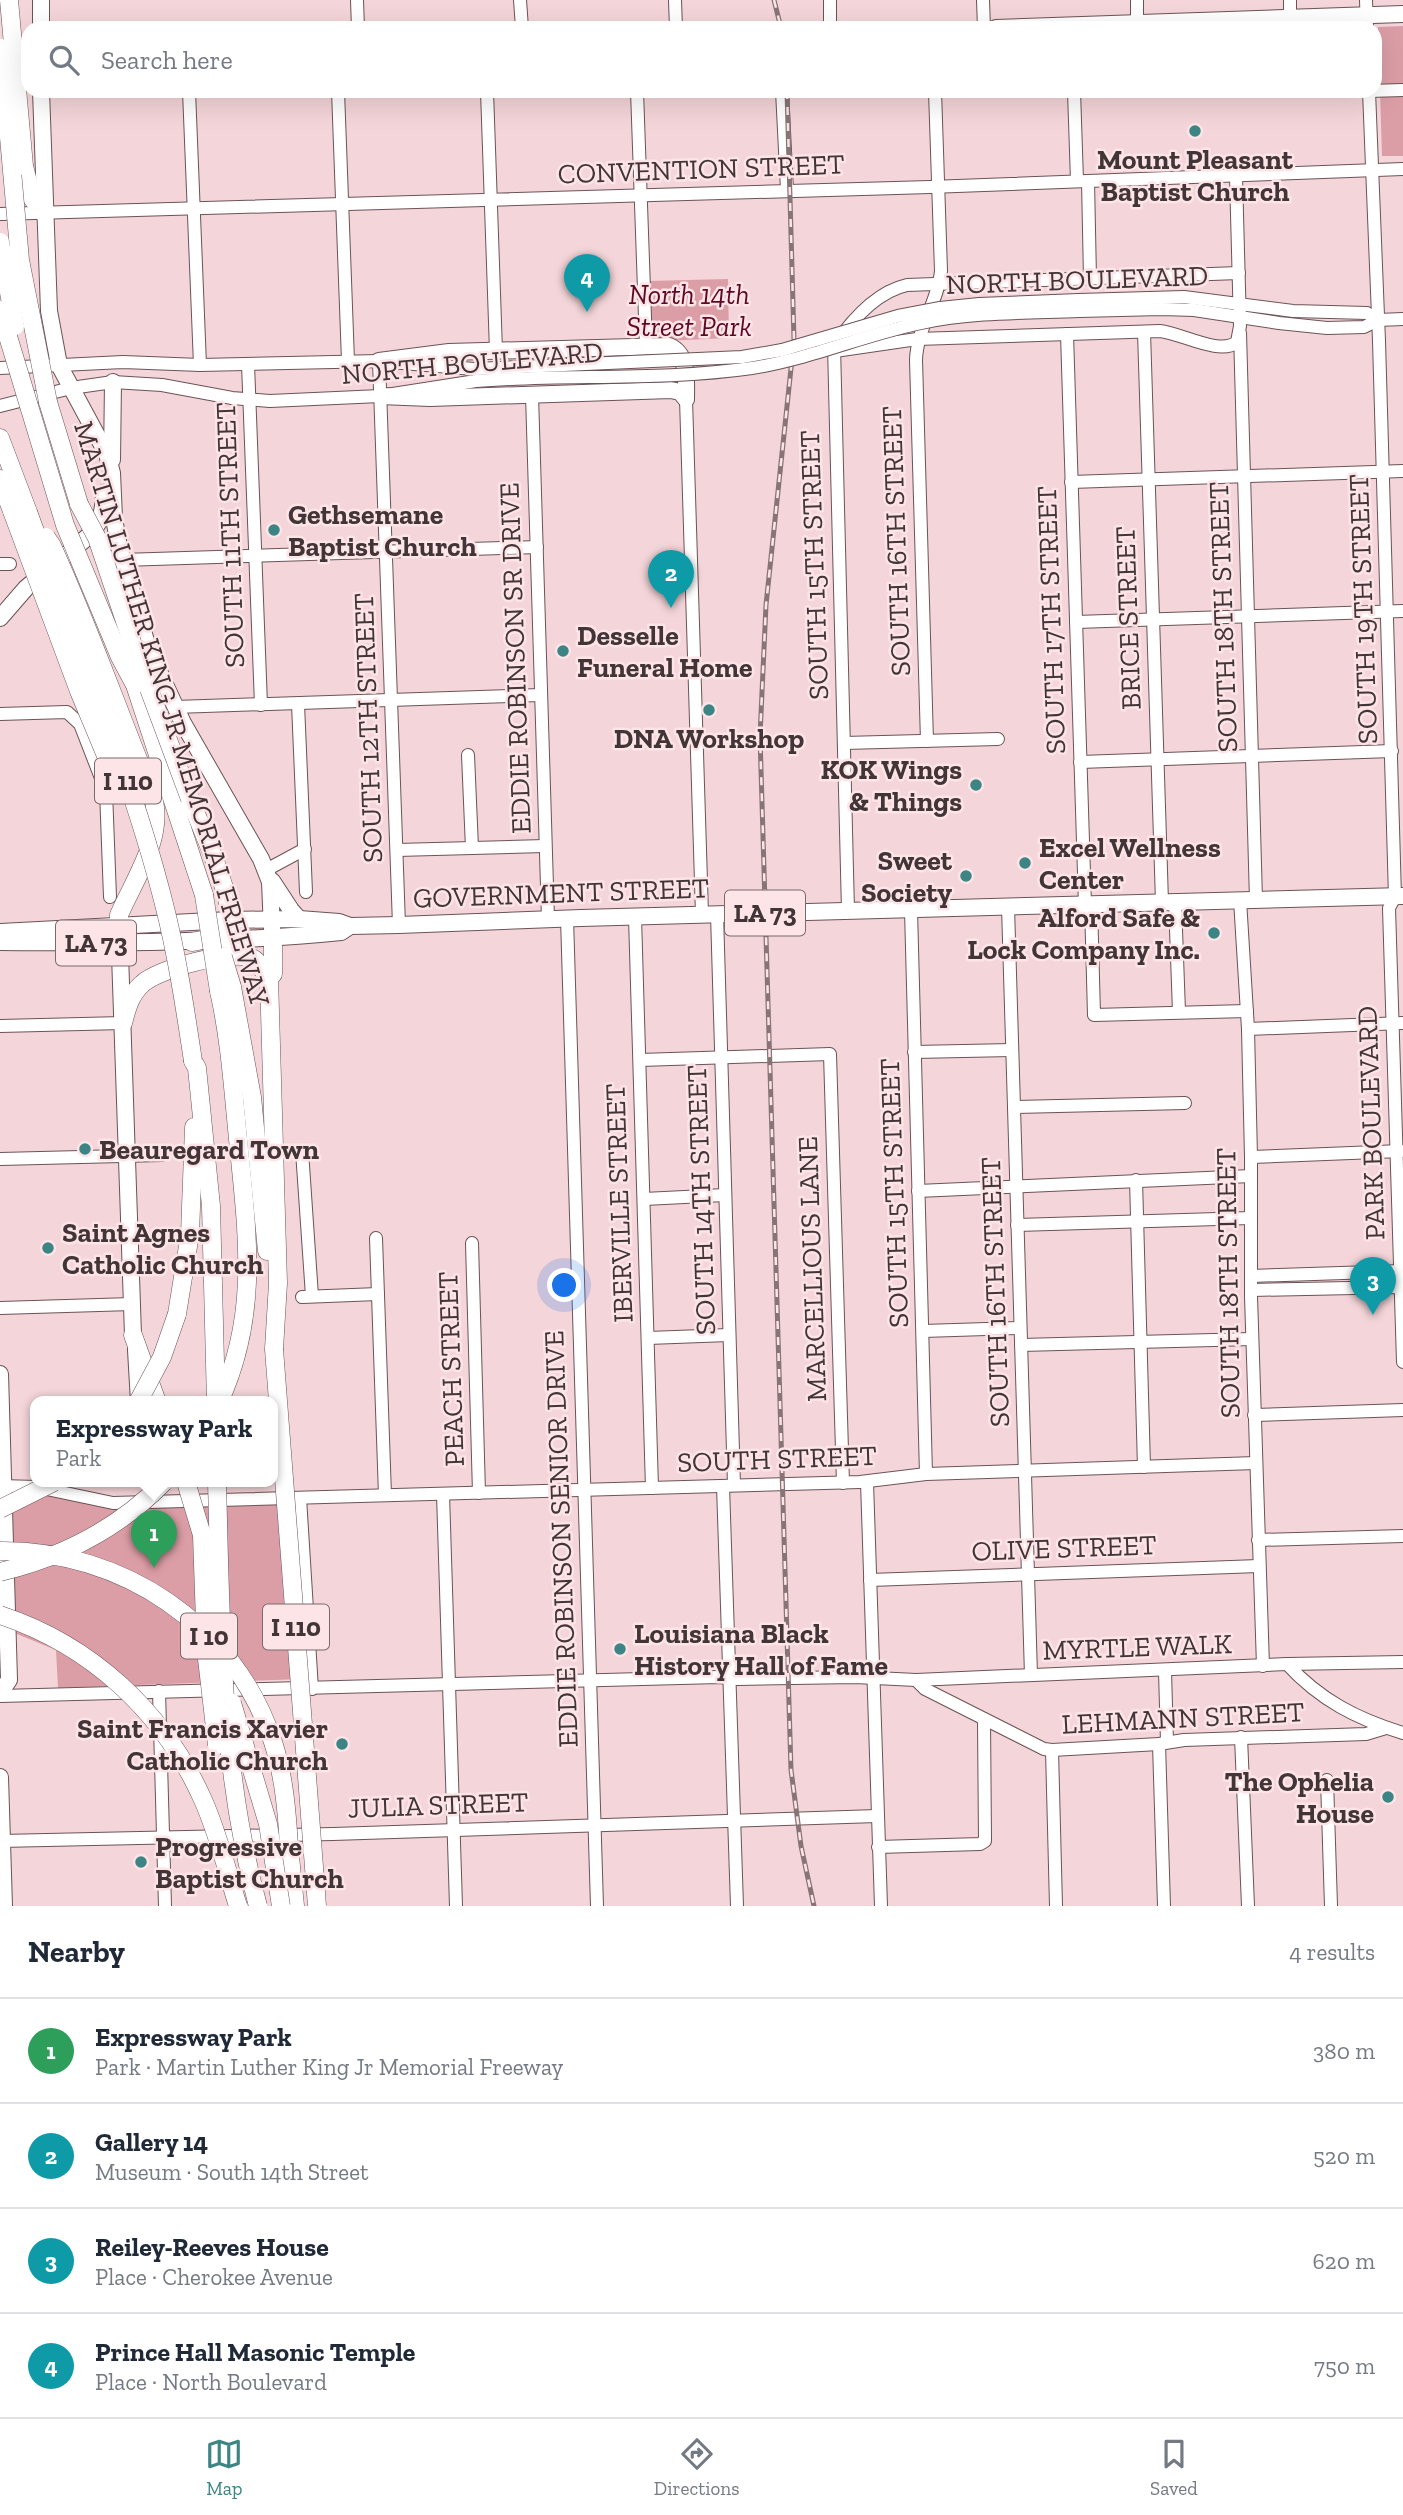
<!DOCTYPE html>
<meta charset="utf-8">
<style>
:root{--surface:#fff;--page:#f6f6f7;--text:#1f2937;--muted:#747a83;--line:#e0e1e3;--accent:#3d8584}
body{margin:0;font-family:"Zilla Slab",serif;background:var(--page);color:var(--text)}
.you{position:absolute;left:565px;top:1286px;width:24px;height:24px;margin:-18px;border:5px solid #fff;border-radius:50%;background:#1a73e8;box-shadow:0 0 0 10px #1a73e833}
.badge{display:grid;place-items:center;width:46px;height:46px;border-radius:50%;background:var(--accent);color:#fff;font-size:23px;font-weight:700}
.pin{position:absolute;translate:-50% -58px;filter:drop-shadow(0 2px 4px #0008)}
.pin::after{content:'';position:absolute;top:37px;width:24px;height:21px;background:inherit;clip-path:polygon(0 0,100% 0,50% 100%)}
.popup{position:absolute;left:30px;top:1396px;width:248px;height:91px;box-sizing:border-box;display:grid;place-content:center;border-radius:14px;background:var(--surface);filter:drop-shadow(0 2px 5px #0005);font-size:23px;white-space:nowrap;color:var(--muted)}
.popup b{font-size:26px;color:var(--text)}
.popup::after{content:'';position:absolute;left:50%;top:100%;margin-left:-14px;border:14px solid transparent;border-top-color:var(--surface)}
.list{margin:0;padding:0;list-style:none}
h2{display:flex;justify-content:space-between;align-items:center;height:91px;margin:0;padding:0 28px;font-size:30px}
h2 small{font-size:23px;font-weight:400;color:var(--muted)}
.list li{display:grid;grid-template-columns:46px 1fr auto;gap:21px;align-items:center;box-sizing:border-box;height:105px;padding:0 28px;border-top:2px solid var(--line)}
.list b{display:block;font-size:26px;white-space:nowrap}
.list p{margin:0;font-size:23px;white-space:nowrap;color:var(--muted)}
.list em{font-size:23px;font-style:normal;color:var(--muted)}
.icon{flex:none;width:38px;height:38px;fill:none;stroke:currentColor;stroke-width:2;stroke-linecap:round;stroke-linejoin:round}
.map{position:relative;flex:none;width:1403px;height:1906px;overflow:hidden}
.search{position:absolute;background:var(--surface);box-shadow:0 7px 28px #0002;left:21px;right:21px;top:21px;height:77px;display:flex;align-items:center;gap:18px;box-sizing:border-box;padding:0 24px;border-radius:21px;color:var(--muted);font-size:26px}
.sheet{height:511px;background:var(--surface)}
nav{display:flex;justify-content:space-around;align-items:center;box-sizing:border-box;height:98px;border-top:2px solid var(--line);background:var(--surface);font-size:19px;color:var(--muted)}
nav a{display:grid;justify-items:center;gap:4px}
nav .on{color:var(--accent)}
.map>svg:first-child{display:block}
</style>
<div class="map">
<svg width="1403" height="1906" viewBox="0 0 1403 1906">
<rect width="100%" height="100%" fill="#f4d5d9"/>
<g fill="#dc9ea6">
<polygon points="1403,26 1403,156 1382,156 1378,27"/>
<path d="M728,279L729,338L661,341L653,338C645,319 658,300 648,281Z"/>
<polygon points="10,1492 36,1492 102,1507 293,1502 304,1679 58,1688 56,1650 12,1632"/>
</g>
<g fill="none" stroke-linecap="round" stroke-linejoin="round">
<g stroke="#6c5356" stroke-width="14">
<g id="minor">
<polyline points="357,0 358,28"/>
<polyline points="520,0 522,28"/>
<polyline points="675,0 676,28"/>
<polyline points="830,0 830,28"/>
<polyline points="983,0 984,28"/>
<polyline points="1137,0 1137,23"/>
<polyline points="1290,0 1290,18"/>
<polyline points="1366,0 1367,28"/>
<polyline points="189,91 200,365"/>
<polyline points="338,91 348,361"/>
<polyline points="487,91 496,351"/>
<polyline points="637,91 646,346"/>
<polyline points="782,91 787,190"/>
<polyline points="1074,91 1077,181"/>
<polyline points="1369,91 1379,341 1395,897"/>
<polyline points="1369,91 1403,90"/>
<polyline points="1088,181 1090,278"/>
<polyline points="0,214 930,187 1403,169"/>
<polyline points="1079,300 1184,297 1293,311 1367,313 1378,320"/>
<polyline points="1079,311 1162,309 1194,310 1279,323 1327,328 1364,327 1378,320 1403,319"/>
<polyline points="1144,332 1162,902"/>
<polyline points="1240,333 1256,900"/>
<polyline points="1067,334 1085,905"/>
<path d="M835,351L917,339L1160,331C1181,333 1220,356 1237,342L1240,326L1236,176"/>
<polyline points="379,361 399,925"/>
<polyline points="248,364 261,705"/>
<polyline points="0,368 123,362 200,365 379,361 474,369"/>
<polyline points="532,395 548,919"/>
<polyline points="686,399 702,914"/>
<polyline points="0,406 71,388 113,382 162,385 232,398 270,401 380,396 476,381"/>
<polyline points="1071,482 1403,471"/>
<polyline points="122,560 537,547"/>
<polyline points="0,564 10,564"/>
<polyline points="1076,622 1403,611"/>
<polyline points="298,704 306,892"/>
<polyline points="175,707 541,695"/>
<polyline points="0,714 67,712 80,724 106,791 110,897"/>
<path d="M927,741L916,360C917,328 938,302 941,271L935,91"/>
<polyline points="844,743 998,739"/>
<polyline points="468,755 472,848"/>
<polyline points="1080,762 1392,751"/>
<polyline points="397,850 545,846"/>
<polyline points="266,870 305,849"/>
<polyline points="1395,897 1389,908 1403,1362"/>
<polyline points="1240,900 1248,1029 1251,1157 1251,1296 1263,1666"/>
<polyline points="1175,902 1179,1012"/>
<polyline points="1091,904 1094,1015 1247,1011"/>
<polyline points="1008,907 1031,1675"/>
<polyline points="911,910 926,1474"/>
<path d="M848,911L834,346C851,321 876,292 907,285L1239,273"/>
<polyline points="717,914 734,1485"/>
<polyline points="635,917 652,1488"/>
<polyline points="567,918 597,1906"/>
<polyline points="0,1026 123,1023"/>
<polyline points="1248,1029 1403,1023"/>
<polyline points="914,1052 1012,1050"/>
<polyline points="640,1060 830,1054 843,1483"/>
<polyline points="1015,1107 1185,1103"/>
<polyline points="302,1151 312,1296"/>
<polyline points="1251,1157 1401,1151"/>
<polyline points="0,1159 162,1155"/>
<polyline points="1136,1180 1144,1467"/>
<polyline points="918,1191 1251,1176"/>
<polyline points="644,1199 725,1195"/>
<polyline points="1017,1225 1251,1218"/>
<polyline points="376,1238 385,1495"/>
<polyline points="472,1243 479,1493"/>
<polyline points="1251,1276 1403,1271"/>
<polyline points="1251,1290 1403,1287"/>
<polyline points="302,1297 378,1294"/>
<polyline points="0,1308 132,1304"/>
<polyline points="923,1331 1020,1328"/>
<polyline points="648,1338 729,1335"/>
<polyline points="1021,1345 1252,1339"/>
<polyline points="134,1350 137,1402"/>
<polyline points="1254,1415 1403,1410"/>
<polyline points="867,1482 881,1906"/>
<polyline points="0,1486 37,1487 113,1503 860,1482 926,1474 1256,1463"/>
<polyline points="723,1486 737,1906"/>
<polyline points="443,1494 456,1906"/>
<polyline points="300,1498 312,1689"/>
<polyline points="1258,1540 1403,1536"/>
<polyline points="870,1580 1259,1566"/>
<path d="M1287,1664C1320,1700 1357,1719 1403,1733"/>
<polyline points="1165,1671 1167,1742"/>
<polyline points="916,1680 925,1689 1044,1749 1052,1750 1159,1744 1184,1740 1366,1734 1386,1728"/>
<polyline points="159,1691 165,1906"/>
<polyline points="0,1696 719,1677 737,1679 855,1677 916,1680 1287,1664 1403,1662"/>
<polyline points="1241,1737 1248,1906"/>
<polyline points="1159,1744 1164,1906"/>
<polyline points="1052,1750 1056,1906"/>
<polyline points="1327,1780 1331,1906"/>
<polyline points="0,1841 333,1834 877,1816"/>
<polyline points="878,1847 980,1844 985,1841 984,1719"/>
</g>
</g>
<g stroke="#6c5356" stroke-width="18">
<g id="major">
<polyline points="41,28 41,0"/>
<polyline points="996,28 1403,14"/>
<polyline points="41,91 49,311 59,365 107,454 112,473 114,518 119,547 148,648 183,723 261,859 270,882 272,929"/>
<path d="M379,361L449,352L669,346C689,354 686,381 686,399"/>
<polyline points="380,396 430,398 671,390 680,392 686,399"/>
<polyline points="112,460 113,382"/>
<path d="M65,556C90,535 104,528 104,493"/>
<polyline points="0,618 26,588 45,572"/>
<polyline points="272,881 291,910 299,919"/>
<polyline points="119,925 133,1335"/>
<polyline points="0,932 230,920 299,919 339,922 350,926 399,925 581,918 1403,896"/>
<path d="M0,942C114,943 228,943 341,932L350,926"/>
<polyline points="0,1374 9,1680 0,1693"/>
<polyline points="0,1777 4,1906"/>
</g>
</g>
<g stroke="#6c5356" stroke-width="19">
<g id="highway">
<polyline points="5,84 28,67"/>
<polyline points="24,166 32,198 45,214"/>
<polyline points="48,402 79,504"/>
<polyline points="0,438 28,512"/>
<polyline points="0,479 12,511"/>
<polyline points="135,685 204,895"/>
<path d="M190,799C203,832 222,873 229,907C231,914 230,922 226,928C219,939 204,939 192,942"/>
<path d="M119,925V915C135,878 166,835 152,794"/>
<polyline points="273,938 273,974 269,978 278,1283 274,1349"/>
<polyline points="232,987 252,1097 267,1251"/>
<path d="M219,991C230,1040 233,1089 238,1139C247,1232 260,1314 219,1402"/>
<path d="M123,1023C127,1008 130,995 142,984C157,969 231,949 252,958C261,962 262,972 269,978"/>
<polyline points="193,1061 197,1068 211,1206 216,1402"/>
<polyline points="177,1314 190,1234 194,1127"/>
<polyline points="133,1335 157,1402"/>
<polyline points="289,1847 295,1906"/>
</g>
</g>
<use href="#minor" stroke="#fff" stroke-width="12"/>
<use href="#major" stroke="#fff" stroke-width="16"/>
<use href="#highway" stroke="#fff" stroke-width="18"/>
<g stroke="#877476" stroke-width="5">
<g id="rail">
<polyline points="774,0 781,28"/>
<polyline points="787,91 794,340 766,605 760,736 791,1770 801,1846 814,1906"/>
</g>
</g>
<use href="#rail" stroke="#fde4e7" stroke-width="2.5" stroke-dasharray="8" stroke-linecap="butt"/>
<g stroke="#6c5356" stroke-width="14" stroke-linecap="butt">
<g id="minor-bridge">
<polyline points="474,369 742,357 782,350 898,316 940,308 979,304 1079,300"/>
<path d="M476,381C567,374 661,381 752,368C810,359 863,335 921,323C972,312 1027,313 1079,311"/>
</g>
</g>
<g stroke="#6c5356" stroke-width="19" stroke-linecap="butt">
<g id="highway-bridge">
<polyline points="9,0 24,166"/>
<polyline points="1,48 20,260 48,402"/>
<polyline points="0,242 15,326"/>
<polyline points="0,310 65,525 120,657 135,685"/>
<polyline points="79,504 97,538 136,654 190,799"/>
<polyline points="12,511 79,691 117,782"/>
<path d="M28,512C75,642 130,770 164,904C177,955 185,1008 193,1061"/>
<path d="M46,537L52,546C89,627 118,711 152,794"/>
<polyline points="204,895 219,991"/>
<polyline points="223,957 232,987"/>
<polyline points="274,1349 317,1906"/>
<polyline points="138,1402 162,1357 177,1314"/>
<polyline points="186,1482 202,1535 206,1650 217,1745"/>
<path d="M217,1482C221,1625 220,1767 258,1906"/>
<polyline points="0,1509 54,1482"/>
<path d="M0,1551C122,1550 235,1625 273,1742C284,1776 287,1812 289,1847"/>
<path d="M0,1572C63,1557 118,1529 164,1482"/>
<path d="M0,1615C91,1645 164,1712 203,1800C218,1833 227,1871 238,1906"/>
<polyline points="232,1703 268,1824 281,1906"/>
</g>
</g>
<use href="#minor-bridge" stroke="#fff" stroke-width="12"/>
<use href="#highway-bridge" stroke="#fff" stroke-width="18"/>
</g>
<g fill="#3d8584" stroke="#fde4e7" stroke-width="2.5">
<circle cx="1195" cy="131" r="7"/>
<circle cx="274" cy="530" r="7"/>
<circle cx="563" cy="651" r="7"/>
<circle cx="709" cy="710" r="7"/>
<circle cx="976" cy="785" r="7"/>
<circle cx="1025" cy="863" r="7"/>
<circle cx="966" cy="876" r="7"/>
<circle cx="1214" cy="933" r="7"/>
<circle cx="85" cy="1149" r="7"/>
<circle cx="48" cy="1248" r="7"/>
<circle cx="620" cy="1649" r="7"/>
<circle cx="342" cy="1744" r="7"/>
<circle cx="1388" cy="1797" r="7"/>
<circle cx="141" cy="1862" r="7"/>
</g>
<g text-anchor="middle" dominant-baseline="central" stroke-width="5" stroke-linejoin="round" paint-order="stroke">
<g fill="#fde4e7" stroke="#796a6c" stroke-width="2">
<rect x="95" y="758.5" width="66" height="45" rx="5"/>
<rect x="725" y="890.5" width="80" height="45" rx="5"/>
<rect x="56" y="920.5" width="80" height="45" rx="5"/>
<rect x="263" y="1604.5" width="66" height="45" rx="5"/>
<rect x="181" y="1613.5" width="56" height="45" rx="5"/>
</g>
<g font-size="26" font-weight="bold" fill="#413537">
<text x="128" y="781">I 110</text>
<text x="765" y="913">LA 73</text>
<text x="96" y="943">LA 73</text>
<text x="296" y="1627">I 110</text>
<text x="209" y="1636">I 10</text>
</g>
<g font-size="28" font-weight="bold" fill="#413537" stroke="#fde4e7" text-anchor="start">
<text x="1195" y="159" text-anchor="middle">Mount Pleasant<tspan x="1195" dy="32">Baptist Church</tspan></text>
<text x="288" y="514">Gethsemane<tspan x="288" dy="32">Baptist Church</tspan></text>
<text x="577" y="635">Desselle<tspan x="577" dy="32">Funeral Home</tspan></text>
<text x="709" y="738" text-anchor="middle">DNA Workshop</text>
<text x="962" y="769" text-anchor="end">KOK Wings<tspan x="962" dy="32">&amp; Things</tspan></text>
<text x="1039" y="847">Excel Wellness<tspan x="1039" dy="32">Center</tspan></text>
<text x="952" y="860" text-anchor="end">Sweet<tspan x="952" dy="32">Society</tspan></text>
<text x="1200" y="917" text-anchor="end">Alford Safe &amp;<tspan x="1200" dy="32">Lock Company Inc.</tspan></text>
<text x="99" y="1149">Beauregard Town</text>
<text x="62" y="1232">Saint Agnes<tspan x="62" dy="32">Catholic Church</tspan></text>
<text x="634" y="1633">Louisiana Black<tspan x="634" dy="32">History Hall of Fame</tspan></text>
<text x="328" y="1728" text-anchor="end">Saint Francis Xavier<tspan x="328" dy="32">Catholic Church</tspan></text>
<text x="1374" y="1781" text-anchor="end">The Ophelia<tspan x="1374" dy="32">House</tspan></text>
<text x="155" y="1846">Progressive<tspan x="155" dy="32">Baptist Church</tspan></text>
</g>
<g font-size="28" fill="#413537" stroke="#fde4e7">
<text transform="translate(701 169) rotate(-2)">CONVENTION STREET</text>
<text transform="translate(1077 280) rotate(-2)">NORTH BOULEVARD</text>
<text transform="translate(472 363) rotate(-5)">NORTH BOULEVARD</text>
<text transform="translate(230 535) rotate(-92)">SOUTH 11TH STREET</text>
<text transform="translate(896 541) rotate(-92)">SOUTH 16TH STREET</text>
<text transform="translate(814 565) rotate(-92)">SOUTH 15TH STREET</text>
<text transform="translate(1363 609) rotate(-92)">SOUTH 19TH STREET</text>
<text transform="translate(1223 617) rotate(-92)">SOUTH 18TH STREET</text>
<text transform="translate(1128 618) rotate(-92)">BRICE STREET</text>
<text transform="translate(1051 620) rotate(-92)">SOUTH 17TH STREET</text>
<text transform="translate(515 658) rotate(-92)">EDDIE ROBINSON SR DRIVE</text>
<text transform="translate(172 714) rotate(73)">MARTIN LUTHER KING JR MEMORIAL FREEWAY</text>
<text transform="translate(368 728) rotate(-92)">SOUTH 12TH STREET</text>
<text transform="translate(561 893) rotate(-2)">GOVERNMENT STREET</text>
<text transform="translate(1371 1123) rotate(-92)">PARK BOULEVARD</text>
<text transform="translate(894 1193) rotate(-92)">SOUTH 15TH STREET</text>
<text transform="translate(701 1200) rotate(-92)">SOUTH 14TH STREET</text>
<text transform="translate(619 1203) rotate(-92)">IBERVILLE STREET</text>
<text transform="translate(812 1269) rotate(-92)">MARCELLIOUS LANE</text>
<text transform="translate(1228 1283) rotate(-91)">SOUTH 18TH STREET</text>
<text transform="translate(995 1292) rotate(-92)">SOUTH 16TH STREET</text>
<text transform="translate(451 1369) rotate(-92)">PEACH STREET</text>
<text transform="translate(777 1459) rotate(-2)">SOUTH STREET</text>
<text transform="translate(561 1539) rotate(-92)">EDDIE ROBINSON SENIOR DRIVE</text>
<text transform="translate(1064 1548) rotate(-2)">OLIVE STREET</text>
<text transform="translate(1137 1647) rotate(-2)">MYRTLE WALK</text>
<text transform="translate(1183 1718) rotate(-3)">LEHMANN STREET</text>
<text transform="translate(438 1805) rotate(-2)">JULIA STREET</text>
</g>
<g font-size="28" font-style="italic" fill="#5f0823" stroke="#fde4e7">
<text x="689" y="294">North 14th<tspan x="689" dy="32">Street Park</tspan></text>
</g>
</g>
</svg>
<div class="you"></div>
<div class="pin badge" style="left:154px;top:1568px;background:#2e9e5b">1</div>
<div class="popup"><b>Expressway Park</b>Park</div>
<div class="pin badge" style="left:671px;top:608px;background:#0f9aa8">2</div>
<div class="pin badge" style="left:1373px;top:1315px;background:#0f9aa8">3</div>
<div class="pin badge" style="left:587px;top:312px;background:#0f9aa8">4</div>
<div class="search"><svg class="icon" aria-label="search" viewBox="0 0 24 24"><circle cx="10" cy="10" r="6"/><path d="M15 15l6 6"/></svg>Search here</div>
</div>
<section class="sheet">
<h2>Nearby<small>4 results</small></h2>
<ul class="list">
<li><span class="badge" style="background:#2e9e5b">1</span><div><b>Expressway Park</b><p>Park · Martin Luther King Jr Memorial Freeway</p></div><em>380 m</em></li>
<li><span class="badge" style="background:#0f9aa8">2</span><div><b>Gallery 14</b><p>Museum · South 14th Street</p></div><em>520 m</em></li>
<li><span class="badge" style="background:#0f9aa8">3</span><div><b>Reiley-Reeves House</b><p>Place · Cherokee Avenue</p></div><em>620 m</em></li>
<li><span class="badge" style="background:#0f9aa8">4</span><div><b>Prince Hall Masonic Temple</b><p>Place · North Boulevard</p></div><em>750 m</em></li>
</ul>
</section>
<nav>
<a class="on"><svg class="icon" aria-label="map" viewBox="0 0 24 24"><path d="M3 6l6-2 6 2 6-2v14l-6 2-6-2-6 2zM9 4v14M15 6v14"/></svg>Map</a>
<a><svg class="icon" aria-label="directions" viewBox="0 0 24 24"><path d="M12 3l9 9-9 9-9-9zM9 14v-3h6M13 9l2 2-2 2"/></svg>Directions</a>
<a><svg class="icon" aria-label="saved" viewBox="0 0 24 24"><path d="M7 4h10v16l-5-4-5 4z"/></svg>Saved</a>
</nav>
